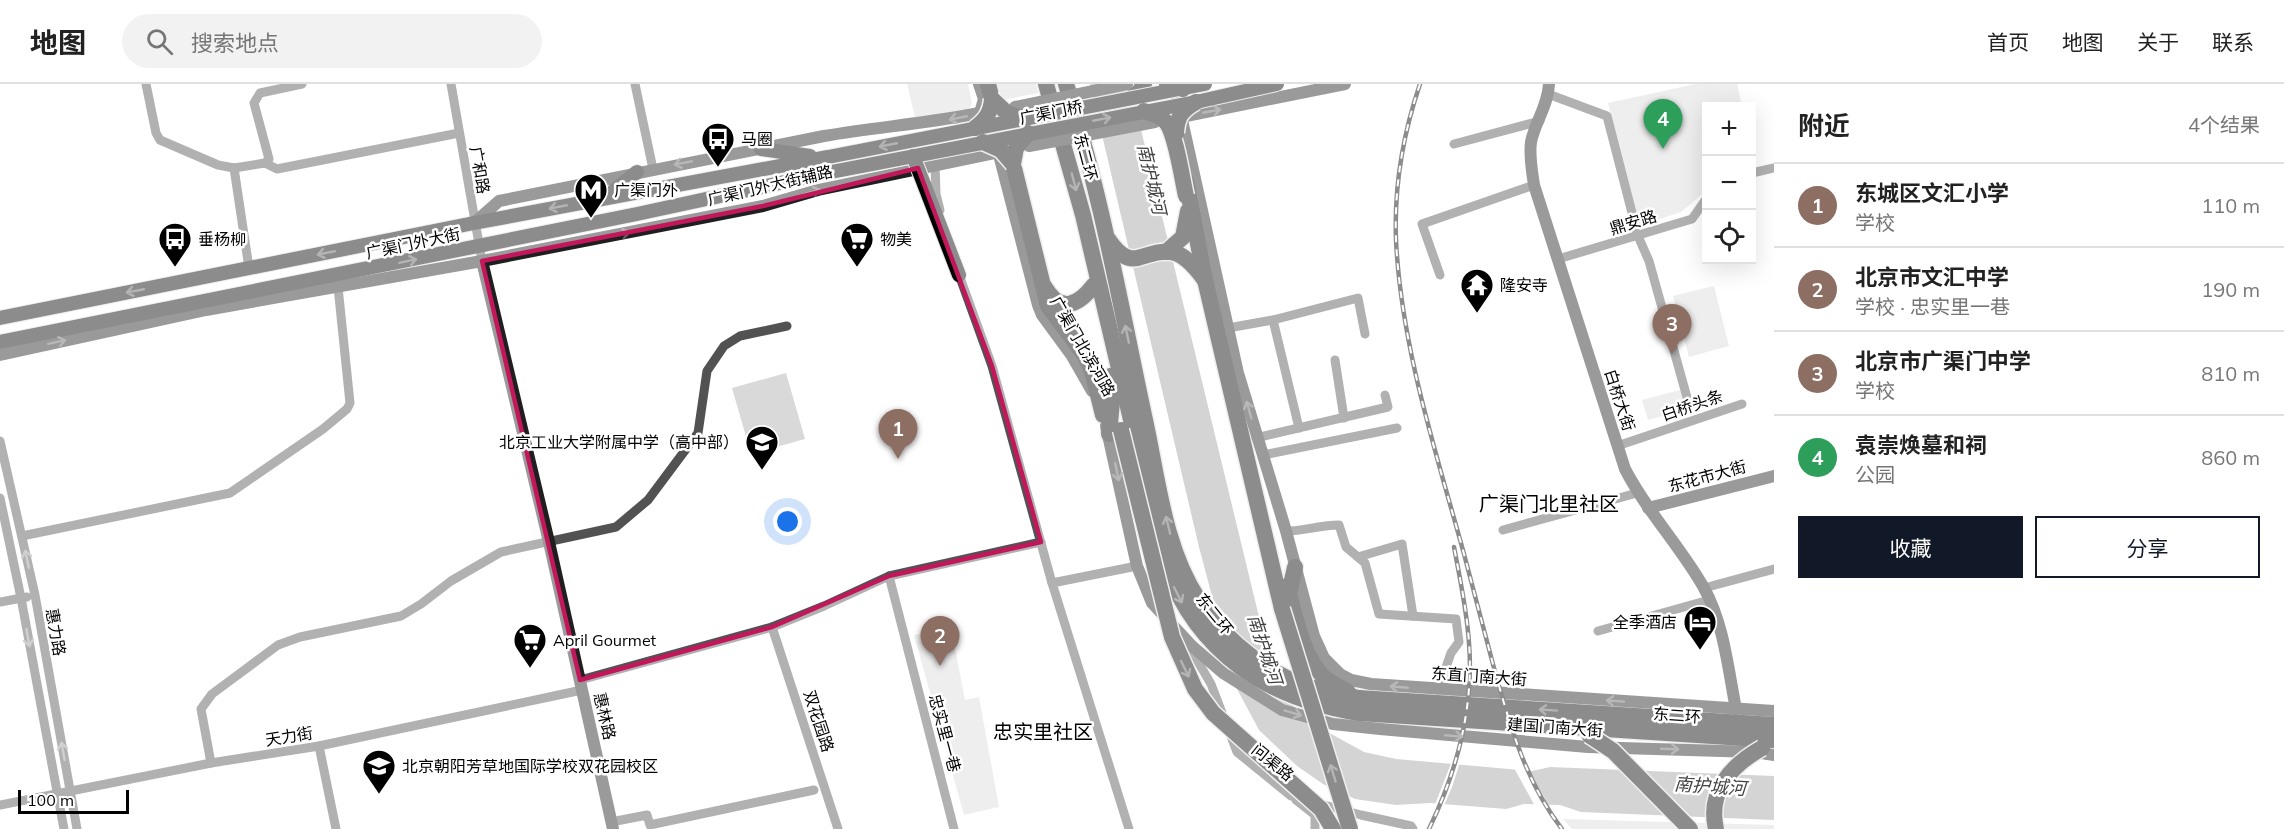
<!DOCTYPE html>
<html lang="zh">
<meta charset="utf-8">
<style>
:root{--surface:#fff;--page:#f2f2f2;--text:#222;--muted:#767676;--line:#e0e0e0;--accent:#111827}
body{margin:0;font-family:Mulish,"Noto Sans SC",sans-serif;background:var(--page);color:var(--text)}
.controls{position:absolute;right:18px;top:18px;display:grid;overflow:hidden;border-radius:0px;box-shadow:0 6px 24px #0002}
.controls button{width:54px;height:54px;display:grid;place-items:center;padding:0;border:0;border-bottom:2px solid var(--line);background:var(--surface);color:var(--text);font:30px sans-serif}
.scale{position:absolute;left:18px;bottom:15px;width:111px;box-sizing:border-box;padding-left:6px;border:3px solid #000;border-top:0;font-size:16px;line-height:21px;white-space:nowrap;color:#000;-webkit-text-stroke:4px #fff;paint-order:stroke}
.you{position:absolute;left:788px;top:438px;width:21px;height:21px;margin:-15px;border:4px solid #fff;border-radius:50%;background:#1a73e8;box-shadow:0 0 0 9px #1a73e833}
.badge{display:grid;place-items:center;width:39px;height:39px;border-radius:50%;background:var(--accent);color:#fff;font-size:20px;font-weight:700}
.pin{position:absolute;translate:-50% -50px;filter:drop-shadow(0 2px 3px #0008)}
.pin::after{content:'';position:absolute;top:32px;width:21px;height:18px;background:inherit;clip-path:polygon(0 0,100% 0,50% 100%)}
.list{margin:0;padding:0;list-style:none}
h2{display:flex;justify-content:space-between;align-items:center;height:78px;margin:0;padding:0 24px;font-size:26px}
h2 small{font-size:20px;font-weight:400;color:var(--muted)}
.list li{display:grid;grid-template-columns:39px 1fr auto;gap:18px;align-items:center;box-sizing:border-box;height:84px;padding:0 24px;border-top:2px solid var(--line)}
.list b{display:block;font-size:22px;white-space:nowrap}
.list p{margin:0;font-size:20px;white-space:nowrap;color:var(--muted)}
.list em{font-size:20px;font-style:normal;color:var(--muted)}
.actions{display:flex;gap:12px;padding:18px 24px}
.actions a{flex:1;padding:14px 0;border:2px solid var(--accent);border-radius:0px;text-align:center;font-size:21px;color:var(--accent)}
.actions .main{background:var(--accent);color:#fff}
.icon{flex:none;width:33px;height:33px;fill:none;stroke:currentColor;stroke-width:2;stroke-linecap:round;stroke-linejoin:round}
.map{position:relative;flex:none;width:1774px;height:745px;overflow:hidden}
header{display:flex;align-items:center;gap:36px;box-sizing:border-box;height:84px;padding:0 30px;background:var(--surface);border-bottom:2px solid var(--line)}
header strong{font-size:28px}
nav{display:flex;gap:33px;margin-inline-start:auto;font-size:21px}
.search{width:420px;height:54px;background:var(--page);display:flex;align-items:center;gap:15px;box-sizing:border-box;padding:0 21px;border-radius:33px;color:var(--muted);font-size:22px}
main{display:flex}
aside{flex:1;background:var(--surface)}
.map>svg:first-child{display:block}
</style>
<header>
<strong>地图</strong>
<div class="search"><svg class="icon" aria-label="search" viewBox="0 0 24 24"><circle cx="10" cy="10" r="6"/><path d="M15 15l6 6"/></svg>搜索地点</div>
<nav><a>首页</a><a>地图</a><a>关于</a><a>联系</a></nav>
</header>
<main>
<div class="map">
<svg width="1774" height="745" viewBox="0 0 1774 745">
<rect width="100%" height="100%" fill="#fff"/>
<g fill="#d9d9d9">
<polygon points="907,0 968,0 972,19 970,24 964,27 916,37"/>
<polygon points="997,0 1036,0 1038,9 1003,16"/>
<polygon points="1695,0 1737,0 1742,22 1706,22 1706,107 1681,128 1638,142 1608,19"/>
<polygon points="1714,202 1729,262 1689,273 1673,212"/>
<polygon points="786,289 805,355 751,370 732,304"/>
<polygon points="1680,306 1687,325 1648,336 1642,316"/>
<polygon points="951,544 965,616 979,613 999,723 964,731 914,551"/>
<polygon points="1563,735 1774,741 1774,745 1572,745"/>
</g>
<polygon fill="#a0a0a0" points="1090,0 1130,0 1275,599 1304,635 1364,668 1396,675 1532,687 1550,683 1774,692 1774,736 1581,728 1560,721 1524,720 1506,725 1430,719 1396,721 1355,715 1323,700 1297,682 1259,646 1236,603 1199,463"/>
<g fill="#fff">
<polygon points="1452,677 1460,678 1452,703 1443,724 1434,723"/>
<polygon points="1513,682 1527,683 1549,722 1536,724"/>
</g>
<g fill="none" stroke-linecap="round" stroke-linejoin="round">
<g stroke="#dbdbdb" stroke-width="16">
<g id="primary">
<polyline points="761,65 810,72"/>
<polyline points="924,100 959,191"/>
<polyline points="606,113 637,88"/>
<polyline points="0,234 474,139 828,73"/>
<polyline points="0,258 637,130 831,88"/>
</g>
</g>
<g stroke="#dbdbdb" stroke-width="19">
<g id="highway">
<polyline points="988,0 992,15"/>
<path d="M1046,0L1083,131L1165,481C1199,570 1266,614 1359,629L1774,656"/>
<path d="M1066,0C1101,109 1121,224 1145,336C1158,395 1164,463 1198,515C1219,548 1252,578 1289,595C1310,605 1336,609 1359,614L1774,641"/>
<polyline points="1131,14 1139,8 1144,0"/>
<polyline points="1013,80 1048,222 1085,272 1092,287 1103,331"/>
<polyline points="1186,97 1205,196 1282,525"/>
<path d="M1108,155C1133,192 1142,164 1171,168C1185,170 1196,184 1204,195"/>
<polyline points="1166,168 1183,153 1188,127"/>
<path d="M1044,202C1060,229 1077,223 1094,201"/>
<polyline points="1109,350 1113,307 1110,292"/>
<path d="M1287,502C1294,528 1303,574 1324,593C1330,599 1340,603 1348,608"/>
<polyline points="1289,510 1295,483"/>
</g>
</g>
<g stroke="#525252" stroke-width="9">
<polyline points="146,0 156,49 160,56 218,81 234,84 265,79 269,75 254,19 260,9 302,0"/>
<polyline points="451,0 482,177"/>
<polyline points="635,0 653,85"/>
<polyline points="1548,10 1607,32 1638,152 1649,177 1688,317"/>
<polyline points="1454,60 1540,37"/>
<polyline points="265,79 277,85 459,49"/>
<polyline points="935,80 936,110 940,126"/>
<polyline points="234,84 249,184"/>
<polyline points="1752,89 1774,84"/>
<polyline points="1558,175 1692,135 1706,115"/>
<polyline points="958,188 992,282 1052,499"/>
<polyline points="1440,191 1422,140 1534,101"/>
<polyline points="1273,236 1299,344"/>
<polyline points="1228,244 1273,236 1358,214 1365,250"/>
<polyline points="1335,276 1344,334"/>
<polyline points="1256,354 1388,323 1385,311"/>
<polyline points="0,357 35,511 77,745"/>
<polyline points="1617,362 1742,320"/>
<polyline points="1263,371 1397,344"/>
<polyline points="0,414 21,514 64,745"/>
<polyline points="1503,446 1637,409"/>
<path d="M1286,447C1304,447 1320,441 1339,441L1346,463L1365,479L1379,530L1456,535L1459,558L1451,569L1438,606"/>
<polyline points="22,452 230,409 323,345 347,325 350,319 338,203"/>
<polyline points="1358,473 1402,460 1413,532"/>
<polyline points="889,492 954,745"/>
<polyline points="1704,504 1774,485"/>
<polyline points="0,518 27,513"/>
<polyline points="772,543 824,522 889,492 1041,458"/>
<polyline points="1598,547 1709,516"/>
<polyline points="1190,564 1211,600 1237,668 1291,712 1361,731 1411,742 1413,745"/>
<polyline points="580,596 772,543 838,745"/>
<polyline points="319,662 336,745"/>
<polyline points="211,679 201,625 212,610 278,561 300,553 401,532 421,520 451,497 501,468 616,443 648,416 698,349 707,287 724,262 740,252 787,242"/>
<polyline points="1296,716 1315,731 1315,745"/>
<polyline points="0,721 211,679 319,662 582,606"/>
<polyline points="611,738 647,731 650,741 814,706"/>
<polyline points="1129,745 1052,499 1137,482"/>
</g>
<g stroke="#1f1f1f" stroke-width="12">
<polyline points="1174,0 1238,289 1286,447 1314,552 1324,574 1340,590 1351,596 1371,600 1774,627"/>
<path d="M1549,0C1548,22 1535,38 1531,58C1529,73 1532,86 1534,101L1625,385C1647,428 1681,463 1704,504C1724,540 1728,585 1736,625"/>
<polyline points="1176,34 1345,0"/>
<polyline points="978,36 984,15 979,0"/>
<polyline points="998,67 1038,221 1042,231 1072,272 1092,307"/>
<path d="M474,139L499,117L824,52C877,43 931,39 985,28"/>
<polyline points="482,177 549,458 613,745"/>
<polyline points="0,271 206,226 482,177 763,122 818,106 1005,67"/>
<polyline points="1106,342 1137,482 1152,519 1192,562 1223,589 1282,626 1333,640 1380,645 1588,663 1755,668 1774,671"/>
<polyline points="1648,424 1774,392"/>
</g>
<use href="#primary" stroke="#000" stroke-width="14"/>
<use href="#highway" stroke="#000" stroke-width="16"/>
<g stroke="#000" stroke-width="4.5">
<g id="rail">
<path d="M1420,0C1403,50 1394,103 1396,156C1401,262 1436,368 1464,470C1474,508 1484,546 1494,584C1510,641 1525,697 1562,745"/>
<path d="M1429,745C1457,687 1474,623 1469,559C1467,527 1460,495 1454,463"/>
</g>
</g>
<use href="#rail" stroke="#fff" stroke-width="2" stroke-dasharray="7" stroke-linecap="butt"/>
<g stroke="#dbdbdb" stroke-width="16" stroke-linecap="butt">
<g id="primary-bridge">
<polyline points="913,72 924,100"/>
<polyline points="828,73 1205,0"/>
<polyline points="831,88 1196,18 1277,0"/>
</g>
</g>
<g stroke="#dbdbdb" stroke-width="19" stroke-linecap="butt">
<g id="highway-bridge">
<polyline points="1167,0 1183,5"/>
<polyline points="992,15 1007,29 1022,34"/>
<path d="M1144,27C1153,30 1160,31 1166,38C1176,50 1182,95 1186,112"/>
<path d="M975,44C986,36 991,28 992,15"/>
<path d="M1176,49C1177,32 1182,26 1196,18"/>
<polyline points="983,58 1001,66 1013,80"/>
<polyline points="1013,80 1016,64 1028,49"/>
<polyline points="1121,346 1172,553 1195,605 1213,629 1321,725 1333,745"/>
<polyline points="1282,525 1350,745"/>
<polyline points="1589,651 1613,667 1690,745"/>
<path d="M1716,745C1707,707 1732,681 1762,664"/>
</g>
</g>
<g stroke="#1f1f1f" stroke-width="12">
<polyline points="1015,23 1127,0"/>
<polyline points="1029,62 1155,38"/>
</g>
<use href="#primary-bridge" stroke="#000" stroke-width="14"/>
<use href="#highway-bridge" stroke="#000" stroke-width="16"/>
</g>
<defs><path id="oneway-shaft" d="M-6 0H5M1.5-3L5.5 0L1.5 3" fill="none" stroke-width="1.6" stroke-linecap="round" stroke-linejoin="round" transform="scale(1.5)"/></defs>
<g stroke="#626262">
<use href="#oneway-shaft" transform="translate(1212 27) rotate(-11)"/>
<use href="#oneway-shaft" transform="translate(958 34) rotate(169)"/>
<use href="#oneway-shaft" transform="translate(683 79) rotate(169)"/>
<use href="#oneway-shaft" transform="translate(812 108) rotate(-15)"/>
<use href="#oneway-shaft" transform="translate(621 150) rotate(-11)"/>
<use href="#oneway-shaft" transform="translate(57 258) rotate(-12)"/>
<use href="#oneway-shaft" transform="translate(1249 326) rotate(-106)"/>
<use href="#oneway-shaft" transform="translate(1117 388) rotate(78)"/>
<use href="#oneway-shaft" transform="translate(1399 603) rotate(-175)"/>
<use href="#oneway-shaft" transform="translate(1615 617) rotate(-176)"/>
<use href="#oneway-shaft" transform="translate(1293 629) rotate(17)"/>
<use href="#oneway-shaft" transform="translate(1454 652) rotate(5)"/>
<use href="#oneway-shaft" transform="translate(1670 665) rotate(2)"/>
</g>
<g stroke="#595959">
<use href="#oneway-shaft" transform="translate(1102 35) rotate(-11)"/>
<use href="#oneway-shaft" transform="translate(888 61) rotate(169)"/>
<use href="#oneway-shaft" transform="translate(1074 98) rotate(75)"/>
<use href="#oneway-shaft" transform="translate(558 123) rotate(169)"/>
<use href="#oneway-shaft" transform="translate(326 169) rotate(169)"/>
<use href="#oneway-shaft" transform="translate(408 177) rotate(-12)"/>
<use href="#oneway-shaft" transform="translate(135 207) rotate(169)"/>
<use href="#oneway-shaft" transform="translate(1127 250) rotate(-102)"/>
<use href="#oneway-shaft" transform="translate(1168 441) rotate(-104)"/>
<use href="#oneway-shaft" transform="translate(1178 511) rotate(63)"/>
<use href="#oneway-shaft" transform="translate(1185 585) rotate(64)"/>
<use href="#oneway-shaft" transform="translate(1548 626) rotate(-176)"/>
<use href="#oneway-shaft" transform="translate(1333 689) rotate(-107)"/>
</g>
<g stroke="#979797">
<use href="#oneway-shaft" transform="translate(27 475) rotate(-102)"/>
<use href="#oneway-shaft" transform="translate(28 554) rotate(80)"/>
<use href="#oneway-shaft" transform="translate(63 667) rotate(-100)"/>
</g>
<path d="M0 0H1774V745H0ZM918,84L992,282L1041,458L889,492L772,543L580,596L482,177L763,122Z" fill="#fff" fill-opacity=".55" fill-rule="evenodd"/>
<path fill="none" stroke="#c2185b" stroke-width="4.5" stroke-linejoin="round" d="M918,84L992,282L1041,458L889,492L772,543L580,596L482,177L763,122Z"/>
<defs>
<g id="bus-pin" transform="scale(1.725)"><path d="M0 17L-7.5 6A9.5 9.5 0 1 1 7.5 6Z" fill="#000" stroke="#fff"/><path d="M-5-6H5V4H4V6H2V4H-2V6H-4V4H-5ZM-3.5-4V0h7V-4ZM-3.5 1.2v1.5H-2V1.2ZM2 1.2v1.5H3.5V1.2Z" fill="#fff"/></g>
<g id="metro-pin" transform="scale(1.725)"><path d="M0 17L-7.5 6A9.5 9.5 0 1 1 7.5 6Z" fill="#000" stroke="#fff"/><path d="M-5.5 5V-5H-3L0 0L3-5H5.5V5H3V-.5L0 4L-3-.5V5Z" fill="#fff"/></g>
<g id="supermarket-pin" transform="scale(1.725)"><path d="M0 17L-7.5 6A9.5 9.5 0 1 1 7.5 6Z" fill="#000" stroke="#fff"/><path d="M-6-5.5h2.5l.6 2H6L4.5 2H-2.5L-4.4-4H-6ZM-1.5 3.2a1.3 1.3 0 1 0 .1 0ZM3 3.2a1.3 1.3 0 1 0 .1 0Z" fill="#fff"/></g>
<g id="temple-pin" transform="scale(1.725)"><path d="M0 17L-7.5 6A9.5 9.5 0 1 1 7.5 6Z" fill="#000" stroke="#fff"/><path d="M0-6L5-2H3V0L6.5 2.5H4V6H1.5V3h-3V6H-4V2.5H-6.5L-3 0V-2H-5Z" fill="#fff"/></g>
<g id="school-pin" transform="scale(1.725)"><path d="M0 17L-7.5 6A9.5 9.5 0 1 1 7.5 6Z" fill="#000" stroke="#fff"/><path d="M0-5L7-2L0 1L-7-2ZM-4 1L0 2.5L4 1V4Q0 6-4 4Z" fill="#fff"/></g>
<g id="hotel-pin" transform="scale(1.725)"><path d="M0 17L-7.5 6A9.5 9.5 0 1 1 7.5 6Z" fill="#000" stroke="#fff"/><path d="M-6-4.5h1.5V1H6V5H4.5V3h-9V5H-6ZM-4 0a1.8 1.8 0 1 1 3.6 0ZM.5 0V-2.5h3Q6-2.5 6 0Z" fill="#fff"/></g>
</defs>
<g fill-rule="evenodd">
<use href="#bus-pin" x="718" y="55"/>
<use href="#metro-pin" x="591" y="106"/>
<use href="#bus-pin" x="175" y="155"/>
<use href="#supermarket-pin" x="857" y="155"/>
<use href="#temple-pin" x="1477" y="201"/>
<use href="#school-pin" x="762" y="358"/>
<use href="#hotel-pin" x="1700" y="538"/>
<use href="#supermarket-pin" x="530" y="556"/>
<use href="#school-pin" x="379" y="682"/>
</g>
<g text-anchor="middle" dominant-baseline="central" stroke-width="5" stroke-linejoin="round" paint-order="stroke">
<g font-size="16" fill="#000" stroke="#fff">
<text transform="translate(1051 28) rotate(-11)">广渠门桥</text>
<text transform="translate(1086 73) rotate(75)">东二环</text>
<text transform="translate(480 86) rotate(80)">广和路</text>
<text transform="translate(770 101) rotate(-13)">广渠门外大街辅路</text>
<text transform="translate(1633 138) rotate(-17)">鼎安路</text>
<text transform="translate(413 159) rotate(-12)">广渠门外大街</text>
<text transform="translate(1083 262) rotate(60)">广渠门北滨河路</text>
<text transform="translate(1620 316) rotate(72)">白桥大街</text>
<text transform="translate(1692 321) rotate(-19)">白桥头条</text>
<text transform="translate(1707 392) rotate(-15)">东花市大街</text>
<text transform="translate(1215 530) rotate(51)">东二环</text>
<text transform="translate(56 548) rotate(80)">惠力路</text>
<text transform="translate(1479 592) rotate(4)">东直门南大街</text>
<text transform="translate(1677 631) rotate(4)">东二环</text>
<text transform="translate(605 632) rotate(77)">惠林路</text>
<text transform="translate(819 637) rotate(72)">双花园路</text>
<text transform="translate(1555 643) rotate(4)">建国门南大街</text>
<text transform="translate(945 649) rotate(75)">忠实里一巷</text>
<text transform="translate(289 652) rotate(-9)">天力街</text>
<text transform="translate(1273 678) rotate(39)">问渠路</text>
</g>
<g font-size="16" fill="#000" stroke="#fff" text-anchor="start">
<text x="741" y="55">马圈</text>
<text x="614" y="106">广渠门外</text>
<text x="198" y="155">垂杨柳</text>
<text x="880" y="155">物美</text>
<text x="1500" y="201">隆安寺</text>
<text x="739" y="358" text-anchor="end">北京工业大学附属中学（高中部）</text>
<text x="1677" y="538" text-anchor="end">全季酒店</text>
<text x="553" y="556">April Gourmet</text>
<text x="402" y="682">北京朝阳芳草地国际学校双花园校区</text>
</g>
<g font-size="18" font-style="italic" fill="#414141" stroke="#fff">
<text transform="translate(1152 95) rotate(77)">南护城河</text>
<text transform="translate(1265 565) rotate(72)">南护城河</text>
<text transform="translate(1710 702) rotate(4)">南护城河</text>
</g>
<g font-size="20" fill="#000" stroke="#fff">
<text x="1549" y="419">广渠门北里社区</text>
<text x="1043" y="647">忠实里社区</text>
</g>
</g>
</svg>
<div class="controls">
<button>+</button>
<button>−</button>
<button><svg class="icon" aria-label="locate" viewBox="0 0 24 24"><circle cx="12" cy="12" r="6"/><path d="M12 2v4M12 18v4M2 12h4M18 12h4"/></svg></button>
</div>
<div class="scale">100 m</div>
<div class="you"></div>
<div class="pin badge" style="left:898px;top:375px;background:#8d6e63">1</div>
<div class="pin badge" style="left:940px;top:582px;background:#8d6e63">2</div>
<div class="pin badge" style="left:1672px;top:270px;background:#8d6e63">3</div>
<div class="pin badge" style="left:1663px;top:65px;background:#2e9e5b">4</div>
</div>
<aside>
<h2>附近<small>4个结果</small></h2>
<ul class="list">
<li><span class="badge" style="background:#8d6e63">1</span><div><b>东城区文汇小学</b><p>学校</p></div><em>110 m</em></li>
<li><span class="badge" style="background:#8d6e63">2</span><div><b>北京市文汇中学</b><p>学校 · 忠实里一巷</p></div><em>190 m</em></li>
<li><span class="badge" style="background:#8d6e63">3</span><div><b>北京市广渠门中学</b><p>学校</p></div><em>810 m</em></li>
<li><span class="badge" style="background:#2e9e5b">4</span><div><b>袁崇焕墓和祠</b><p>公园</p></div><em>860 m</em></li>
</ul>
<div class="actions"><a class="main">收藏</a><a>分享</a></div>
</aside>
</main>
